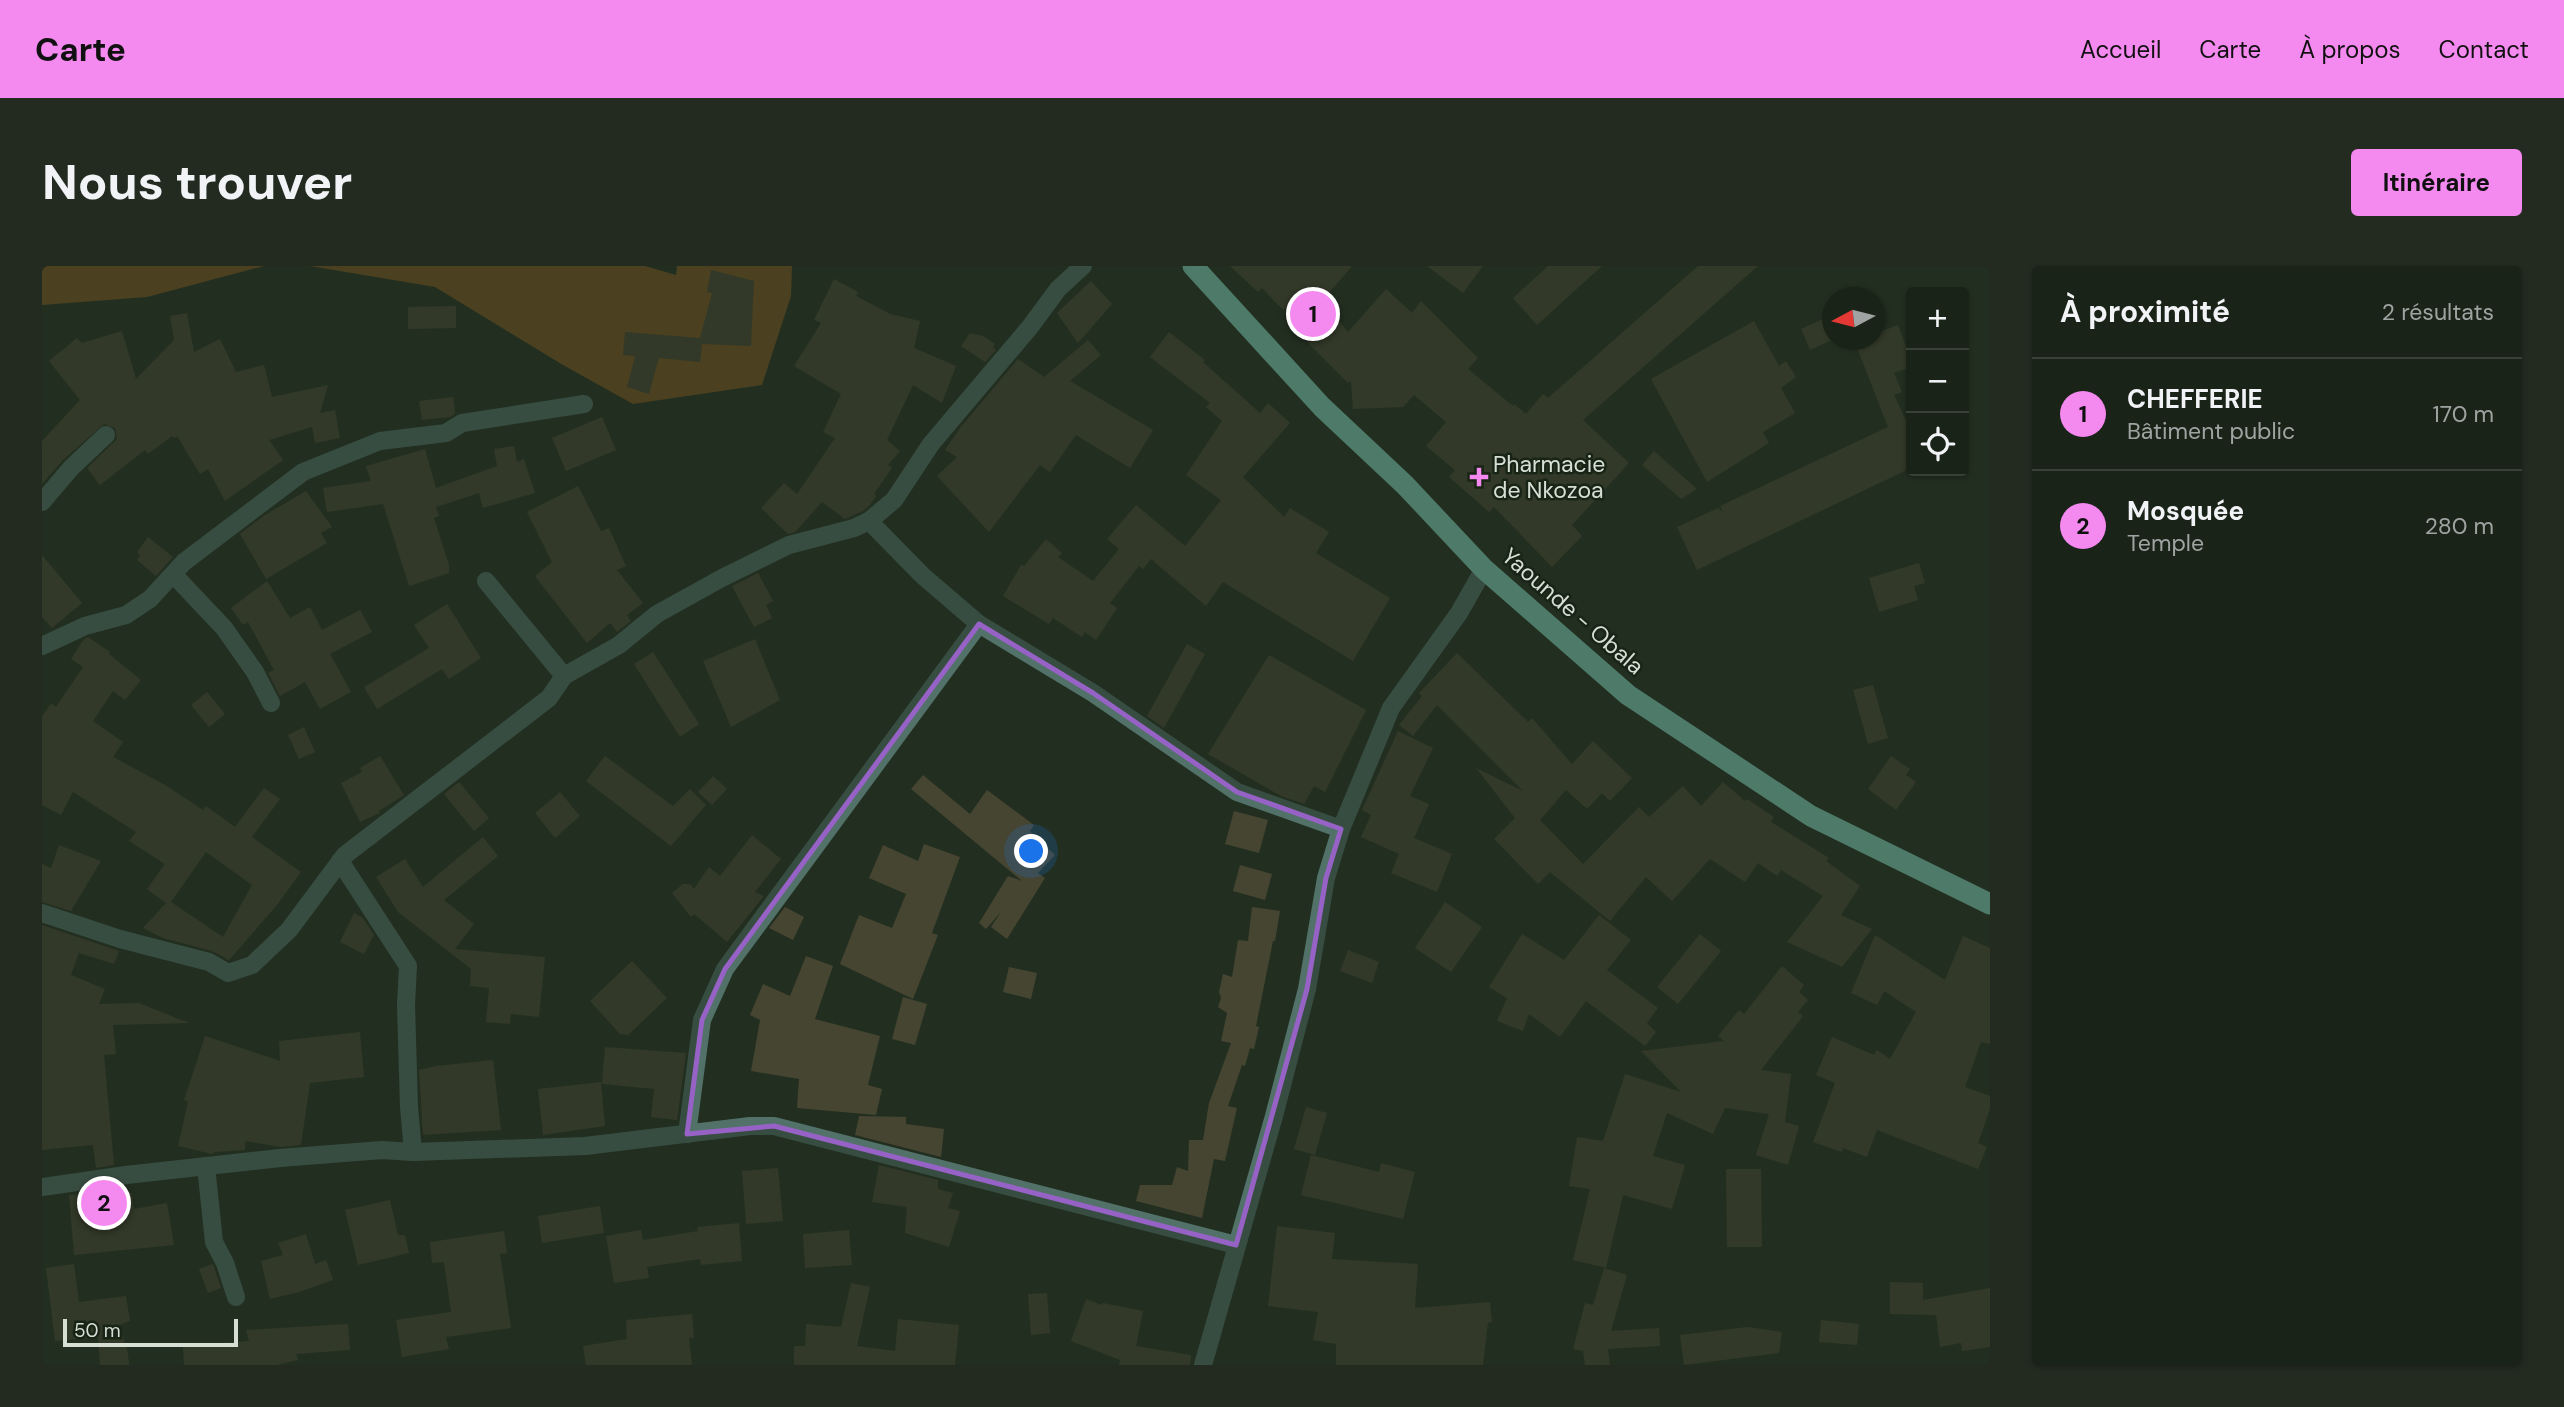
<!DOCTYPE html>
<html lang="fr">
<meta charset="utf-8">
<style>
:root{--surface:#1a2318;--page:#232b21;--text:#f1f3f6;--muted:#9fa4a2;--line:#384037;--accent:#f489f0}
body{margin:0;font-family:"DM Sans",sans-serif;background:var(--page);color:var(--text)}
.controls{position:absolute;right:21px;top:21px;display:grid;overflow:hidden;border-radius:7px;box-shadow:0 2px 5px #0004}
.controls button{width:63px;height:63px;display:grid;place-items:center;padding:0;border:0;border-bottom:2px solid var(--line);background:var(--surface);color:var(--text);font:35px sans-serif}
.compass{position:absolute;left:1780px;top:21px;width:63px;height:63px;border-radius:50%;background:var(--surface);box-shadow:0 2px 5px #0004;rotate:263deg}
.scale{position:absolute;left:21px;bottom:18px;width:175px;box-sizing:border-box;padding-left:7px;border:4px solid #d7dfd5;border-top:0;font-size:19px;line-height:24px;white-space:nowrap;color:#d7dfd5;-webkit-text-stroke:5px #182516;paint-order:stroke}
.you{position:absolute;left:990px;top:586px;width:24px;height:24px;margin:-18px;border:5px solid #fff;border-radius:50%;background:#1a73e8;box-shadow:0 0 0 10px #1a73e833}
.badge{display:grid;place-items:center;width:46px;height:46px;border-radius:50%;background:var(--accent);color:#111;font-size:23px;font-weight:700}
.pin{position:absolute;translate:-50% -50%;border:4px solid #fff;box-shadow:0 2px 7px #0006}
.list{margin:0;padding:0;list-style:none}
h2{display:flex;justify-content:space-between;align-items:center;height:91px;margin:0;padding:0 28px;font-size:30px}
h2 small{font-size:23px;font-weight:400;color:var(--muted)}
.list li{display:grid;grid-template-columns:46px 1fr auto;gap:21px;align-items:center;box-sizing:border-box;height:112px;padding:0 28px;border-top:2px solid var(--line)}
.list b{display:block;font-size:26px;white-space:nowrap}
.list p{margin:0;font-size:23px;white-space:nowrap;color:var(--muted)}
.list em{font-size:23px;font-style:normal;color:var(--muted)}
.icon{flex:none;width:38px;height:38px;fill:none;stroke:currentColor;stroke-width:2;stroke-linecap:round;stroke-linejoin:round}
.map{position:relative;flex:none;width:1948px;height:1099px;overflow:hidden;border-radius:7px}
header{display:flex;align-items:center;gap:42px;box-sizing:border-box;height:98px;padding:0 35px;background:var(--accent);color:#111}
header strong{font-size:33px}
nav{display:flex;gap:38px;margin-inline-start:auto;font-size:24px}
.intro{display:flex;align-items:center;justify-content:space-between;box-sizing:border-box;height:168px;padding:0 42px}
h1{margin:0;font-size:49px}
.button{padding:18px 32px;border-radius:7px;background:var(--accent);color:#111;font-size:24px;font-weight:700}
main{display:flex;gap:42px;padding:0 42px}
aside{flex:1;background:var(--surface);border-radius:7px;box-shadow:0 2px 5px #0004}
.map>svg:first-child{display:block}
</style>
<header>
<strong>Carte</strong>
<nav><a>Accueil</a><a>Carte</a><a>À propos</a><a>Contact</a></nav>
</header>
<div class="intro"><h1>Nous trouver</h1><a class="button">Itinéraire</a></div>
<main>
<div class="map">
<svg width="1948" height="1099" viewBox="0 0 1948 1099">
<rect width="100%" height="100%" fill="#222f20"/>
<g fill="#7c551e">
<polygon points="0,0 222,0 105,31 0,39"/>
<polygon points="268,0 603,0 634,9 635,0 750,0 749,30 720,119 591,138 521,99 393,21"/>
</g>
<g fill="#464531" fill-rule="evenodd">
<polygon points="1188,0 1310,0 1281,34 1306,66 1344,23 1370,47 1379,35 1436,92 1426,103 1471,140 1472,138 1484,148 1501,128 1506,132 1656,0 1716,0 1541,154 1587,197 1530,259 1540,270 1510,301 1452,241 1447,246 1407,211 1413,204 1384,180 1404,156 1372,129 1361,141 1311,143 1309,115 1306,117 1266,77 1269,75 1244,42 1241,44 1220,22 1216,26"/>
<polygon points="1385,0 1441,0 1421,27"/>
<polygon points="1506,0 1560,0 1495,59 1471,32"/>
<polygon points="669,4 712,15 709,80 660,78 658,96 617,92 607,128 585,121 593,90 581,89 583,66 658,72 670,27 665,26"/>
<polygon points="792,13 816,26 814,30 848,48 878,55 872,82 914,100 900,137 871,119 845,174 858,185 846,199 850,202 832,228 834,230 827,240 821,245 803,253 780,236 753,266 746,268 719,242 742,217 755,228 793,172 781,166 799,128 752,100 779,57 772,54"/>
<polygon points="1049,15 1070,38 1036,77 1015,47"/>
<polygon points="414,40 414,62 366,63 366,41"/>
<polygon points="145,47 152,86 178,73 194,106 222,99 230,131 286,119 278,147 293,144 298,172 273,177 270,161 227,174 241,194 183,235 166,203 158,208 135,170 132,172 130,170 106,188 103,184 58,219 45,202 75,173 73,162 62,158 21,194 0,218 0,175 38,134 7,95 35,72 40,77 80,65 94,113 132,74 128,50"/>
<polygon points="1790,49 1790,74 1768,84 1759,63"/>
<polygon points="1712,55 1737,100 1744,95 1754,111 1739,122 1753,147 1721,166 1727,177 1665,216 1609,113"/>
<polygon points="1856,59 1869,94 1869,101 1852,107 1860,126 1852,129 1869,165 1869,202 1655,304 1635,261 1676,242 1681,246 1678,240 1846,161 1812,74 1832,74 1832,68"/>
<polygon points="1127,66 1163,94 1161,96 1218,147 1226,137 1248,157 1201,211 1242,251 1248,242 1287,266 1274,287 1348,332 1311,395 1181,316 1164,340 1109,293 1101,303 1097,300 1068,337 1075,342 1054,374 1043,366 1040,371 1011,352 1007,358 961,330 979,299 982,300 1004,273 1020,287 1016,291 1051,315 1077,283 1065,273 1094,239 1143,280 1179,234 1144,209 1180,155 1164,141 1168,137 1108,91"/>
<polygon points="928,67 941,70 953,78 951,81 954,84 943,96 919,80"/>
<polygon points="1046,74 1059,89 1028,115 1111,164 1088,202 1034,169 1008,206 998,199 947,266 895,210 915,191 903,184 918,162 976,93 1002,111"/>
<polygon points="411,131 413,148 408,151 380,154 377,135"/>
<polygon points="560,151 574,184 524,205 510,172"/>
<polygon points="472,180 475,196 482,193 493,227 441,242 437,227 394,241 397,250 392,252 407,299 407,307 367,320 341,238 285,246 281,222 329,215 324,200 383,183 394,222 455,200 452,183"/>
<polygon points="1612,185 1655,223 1639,233 1600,199"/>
<polygon points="536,220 559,265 567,262 584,300 575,304 601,337 585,349 589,355 575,366 568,357 545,377 493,310 510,296 485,246"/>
<polygon points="264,225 290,261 279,267 285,277 224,313 198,268 223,249"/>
<polygon points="106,271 131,291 114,310 95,294 98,289 95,286"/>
<polygon points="0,289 40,337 10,362 0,351"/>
<polygon points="1877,297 1883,317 1872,320 1876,334 1837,346 1827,312"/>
<polygon points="716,307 731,335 724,339 730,352 712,361 690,320"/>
<polygon points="225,315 248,352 268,341 280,364 318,344 330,366 288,388 309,426 278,443 263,416 238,430 226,407 232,404 206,356 201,359 189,342"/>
<polygon points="405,338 439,392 407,413 400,403 335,443 322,421 387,382 372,359"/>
<path d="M46,371L68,386L67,388L99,414L83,434L71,425L51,455L81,476L71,491L123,519L161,544L164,540L193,561L222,522L238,533L210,571L259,606L235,639L187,694L170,685L121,672L101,662L124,637L105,623L123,598L87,575L94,566L31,526L19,549L0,539V451L9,437L14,441L41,401L29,393L42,373ZM164,586L210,619L181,671L129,636Z"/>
<polygon points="713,373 738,434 689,461 661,395"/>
<polygon points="1145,378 1163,388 1122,462 1105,450"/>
<polygon points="611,386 657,458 638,471 592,398"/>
<polygon points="1415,387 1486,456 1490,452 1530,498 1551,475 1590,512 1568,535 1560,527 1545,543 1524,524 1498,554 1541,598 1597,541 1607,551 1641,520 1659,540 1681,516 1703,535 1705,533 1732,551 1729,556 1787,592 1784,595 1818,620 1799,649 1830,663 1800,701 1745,676 1781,630 1739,604 1735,610 1716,597 1703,616 1668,593 1630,635 1604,611 1568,655 1508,606 1496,618 1452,573 1473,552 1434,502 1481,525 1395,439 1371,470 1357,459 1380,430 1377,427"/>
<polygon points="1227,389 1324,444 1283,526 1272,520 1262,538 1239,530 1166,488"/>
<polygon points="1831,419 1846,472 1826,478 1811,424"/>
<polygon points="165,426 183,448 167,461 149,439"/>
<polygon points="262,461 273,486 257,493 246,469"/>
<polygon points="1356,465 1391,482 1368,530 1387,538 1372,572 1410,588 1395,626 1349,607 1357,588 1319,571 1329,549 1320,544"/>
<polygon points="338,490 362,529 337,545 338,547 318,556 299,517 320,506 318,502"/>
<polygon points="563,490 631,540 648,523 664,539 629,580 544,515"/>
<polygon points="1849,490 1868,503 1864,509 1874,516 1854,544 1826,523"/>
<polygon points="881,509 928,548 945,524 992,559 988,565 1013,589 996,607 1003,612 965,673 949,661 959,646 944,663 937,657 966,610 980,615 869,523"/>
<polygon points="671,510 685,523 670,539 656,526"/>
<polygon points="417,516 447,552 432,565 402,528"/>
<polygon points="518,526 538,550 513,572 493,547"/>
<polygon points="1192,545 1226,554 1217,587 1183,578"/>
<polygon points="710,569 739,593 713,626 722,630 685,676 652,648 649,651 630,627 641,618 648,618 652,623 667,601 678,610"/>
<polygon points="441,571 456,590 402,634 432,658 413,683 503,691 497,751 469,748 468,758 444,756 447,722 428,720 429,703 356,646 334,611 363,593 381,621"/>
<polygon points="882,578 918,591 890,667 896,669 871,733 798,698 817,649 850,662 864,628 827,612 841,579 876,595"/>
<polygon points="17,579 59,595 29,645 0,636 0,598 9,602"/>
<polygon points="1198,599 1230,608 1223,634 1191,625"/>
<polygon points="1403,636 1440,661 1409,706 1373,682"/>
<polygon points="743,641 762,651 751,674 727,662"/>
<polygon points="1210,641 1238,645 1233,675 1231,675 1214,760 1217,761 1212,783 1208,782 1203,800 1200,799 1186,840 1195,842 1183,895 1172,893 1160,952 1094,935 1098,919 1130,919 1135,901 1146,905 1147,874 1161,874 1167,837 1189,777 1179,775 1185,747 1176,741 1179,732 1177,726 1181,708 1190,711 1196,674 1206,675"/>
<polygon points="312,647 321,652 332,669 322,688 298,676"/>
<polygon points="1557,649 1589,674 1565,704 1616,742 1605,757 1614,766 1603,780 1544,735 1518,771 1487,748 1481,765 1455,755 1465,732 1447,721 1480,668 1522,694"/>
<polygon points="0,659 77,685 72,698 37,687 29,709 63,723 57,738 97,737 147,757 71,759 74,788 62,789 72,899 54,902 51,879 0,884"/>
<polygon points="1658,668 1679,685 1636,738 1615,721"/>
<polygon points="1833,669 1903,714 1921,670 1948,682 1948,778 1939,776 1923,821 1948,830 1948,843 1936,877 1945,881 1936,903 1835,864 1825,891 1801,882 1800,886 1771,876 1793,817 1774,809 1790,771 1832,789 1835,784 1848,793 1874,746 1842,725 1835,739 1809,727"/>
<polygon points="1306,684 1337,696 1330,717 1298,705"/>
<polygon points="764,690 791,700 773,753 838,770 826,819 840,823 834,849 755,842 757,813 709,805 718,754 708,749 721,718 748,730"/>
<polygon points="590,695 625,732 586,769 578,768 548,735"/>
<polygon points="1740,700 1762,719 1757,726 1766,734 1756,746 1761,750 1719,804 1749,808 1743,856 1757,860 1746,899 1714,889 1727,848 1683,842 1671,868 1625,847 1611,890 1643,899 1630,943 1581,929 1564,1002 1531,994 1548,923 1527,920 1535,871 1561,875 1583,808 1639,826 1599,785 1682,775 1676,770 1697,744 1702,748"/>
<polygon points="967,701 995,707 989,733 961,726"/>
<polygon points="861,731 885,738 873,779 850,773"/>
<polygon points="318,766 322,811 268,817 259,879 239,881 203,875 203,884 173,886 170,888 136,880 146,836 142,834 163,770 238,795 237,775"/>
<polygon points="563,781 644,787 635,854 609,851 612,823 560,818"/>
<polygon points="451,794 459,864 381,869 377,804 394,800"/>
<polygon points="559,816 563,860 501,869 496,823"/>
<polygon points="1264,841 1285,847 1273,889 1252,883"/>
<polygon points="817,850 864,851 864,858 902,863 899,891 813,869"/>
<polygon points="1269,889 1337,906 1339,897 1373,906 1361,953 1259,929"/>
<polygon points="837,899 896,914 896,923 911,927 906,942 918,945 907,981 863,967 865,941 830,936"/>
<polygon points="736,902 741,955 704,958 700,905"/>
<polygon points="1684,903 1719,903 1720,981 1685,981"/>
<polygon points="74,922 75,928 90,927 92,943 125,937 132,979 32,989 27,929 56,927 56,925"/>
<polygon points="348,934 356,969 363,969 367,987 316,999 303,944"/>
<polygon points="558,940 562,967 500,977 496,950"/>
<polygon points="697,957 700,995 659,999 658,993 605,1001 607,1012 572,1017 564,970 599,964 601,974 656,965 655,961"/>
<polygon points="1235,960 1293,967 1290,993 1376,998 1373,1042 1448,1036 1450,1056 1446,1057 1441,1099 1294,1099 1294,1078 1271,1074 1276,1046 1226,1040"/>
<polygon points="807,964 810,999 763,1002 761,968"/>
<polygon points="462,965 465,987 458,988 469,1062 404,1071 407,1083 360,1091 354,1054 409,1046 402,996 390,997 388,976"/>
<polygon points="264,968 273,998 284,994 291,1014 257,1026 228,1033 219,995 241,989 236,977"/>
<polygon points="32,998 37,1036 84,1030 88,1055 77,1059 86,1087 87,1099 58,1099 56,1071 13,1075 4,1002"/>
<polygon points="171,998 179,1022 166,1027 157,1003"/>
<polygon points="1562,1002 1585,1009 1569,1065 1617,1062 1618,1080 1566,1083 1568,1099 1543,1099 1541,1085 1531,1083 1543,1037 1551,1039"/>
<polygon points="1848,1016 1881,1017 1881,1034 1948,1022 1948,1081 1920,1085 1919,1077 1898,1081 1894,1049 1848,1048"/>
<polygon points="809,1017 828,1021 815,1080 853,1085 856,1053 917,1059 913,1099 752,1099 752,1080 763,1080 764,1058 799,1061"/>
<polygon points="1005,1027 1008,1067 989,1069 986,1028"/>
<polygon points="1044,1033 1060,1039 1061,1037 1101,1045 1094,1080 1149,1089 1148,1099 1077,1099 1078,1094 1029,1075"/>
<polygon points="650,1048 652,1072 647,1072 650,1099 544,1099 541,1080 585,1073 584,1054"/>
<polygon points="1779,1054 1817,1058 1815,1079 1777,1076"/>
<polygon points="306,1058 308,1084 254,1088 256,1094 235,1099 142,1099 141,1080 207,1075 204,1064"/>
<polygon points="1706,1061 1740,1066 1737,1087 1642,1099 1638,1069"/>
</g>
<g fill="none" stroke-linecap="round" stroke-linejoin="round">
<g stroke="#527269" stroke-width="18">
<polyline points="0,236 29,202 64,169"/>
<polyline points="827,255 881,310 937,358 1051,427 1195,526 1299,563"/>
<polyline points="132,309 182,362 213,406 229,437"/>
<polyline points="444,315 522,410"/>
<polyline points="0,380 43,360 84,349 108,333 142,296 261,206 338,175 404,167 420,157 542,138"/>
<polyline points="298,595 366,700 364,739 367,841 371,886"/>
<polyline points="0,647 78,673 167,696 186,707 210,699 247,664 303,589 507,432 522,410 577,379 615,348 680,312 747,279 812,262 827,255 852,234 889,178 988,61 1016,23 1041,0"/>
<polyline points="645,868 660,754 683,703 937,358"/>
<polyline points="164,900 172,976 183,997 194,1031"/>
<polyline points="0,921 84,909 238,892 340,884 371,886 543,880 708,860 732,860 1194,979"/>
<polyline points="1161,1099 1232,850 1265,723 1284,612 1299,563 1349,442 1417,347 1442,303"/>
</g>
<polyline stroke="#83d6c0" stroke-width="21" points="1151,0 1280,141 1363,219 1442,303 1586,429 1769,550 1948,638"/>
</g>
<path d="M0 0H1948V1099H0ZM937,358L1051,427L1195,526L1299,563L1284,612L1265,723L1194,979L732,860L645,868L660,754L683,703Z" fill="#222f20" fill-opacity=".55" fill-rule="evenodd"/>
<path fill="none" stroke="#9762c6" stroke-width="5" stroke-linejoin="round" d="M937,358L1051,427L1195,526L1299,563L1284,612L1265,723L1194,979L732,860L645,868L660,754L683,703Z"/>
<path fill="#f489f0" stroke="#182516" stroke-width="2.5" d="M1433.5 200.5h7v7h7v7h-7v7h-7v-7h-7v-7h7z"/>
<g text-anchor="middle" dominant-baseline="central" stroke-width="5" stroke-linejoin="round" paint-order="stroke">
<g font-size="23" fill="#d7dfd5" stroke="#182516" text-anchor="start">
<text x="1451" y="198">Pharmacie<tspan x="1451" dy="26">de Nkozoa</tspan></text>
</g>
<g font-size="23" fill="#d7dfd5" stroke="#182516">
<text transform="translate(1531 345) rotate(41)">Yaounde - Obala</text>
</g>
</g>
</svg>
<div class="controls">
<button>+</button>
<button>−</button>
<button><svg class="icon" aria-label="locate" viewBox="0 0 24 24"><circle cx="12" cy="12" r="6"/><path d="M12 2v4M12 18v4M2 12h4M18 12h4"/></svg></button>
</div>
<svg class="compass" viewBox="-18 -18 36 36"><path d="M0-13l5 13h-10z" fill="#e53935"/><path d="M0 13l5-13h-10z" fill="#9fa4a2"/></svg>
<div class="scale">50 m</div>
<div class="you"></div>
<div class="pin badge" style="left:1271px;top:48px">1</div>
<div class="pin badge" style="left:62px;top:937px">2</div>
</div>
<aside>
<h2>À proximité<small>2 résultats</small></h2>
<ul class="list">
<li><span class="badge">1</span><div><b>CHEFFERIE</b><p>Bâtiment public</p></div><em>170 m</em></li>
<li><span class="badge">2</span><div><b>Mosquée</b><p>Temple</p></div><em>280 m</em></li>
</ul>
</aside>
</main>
